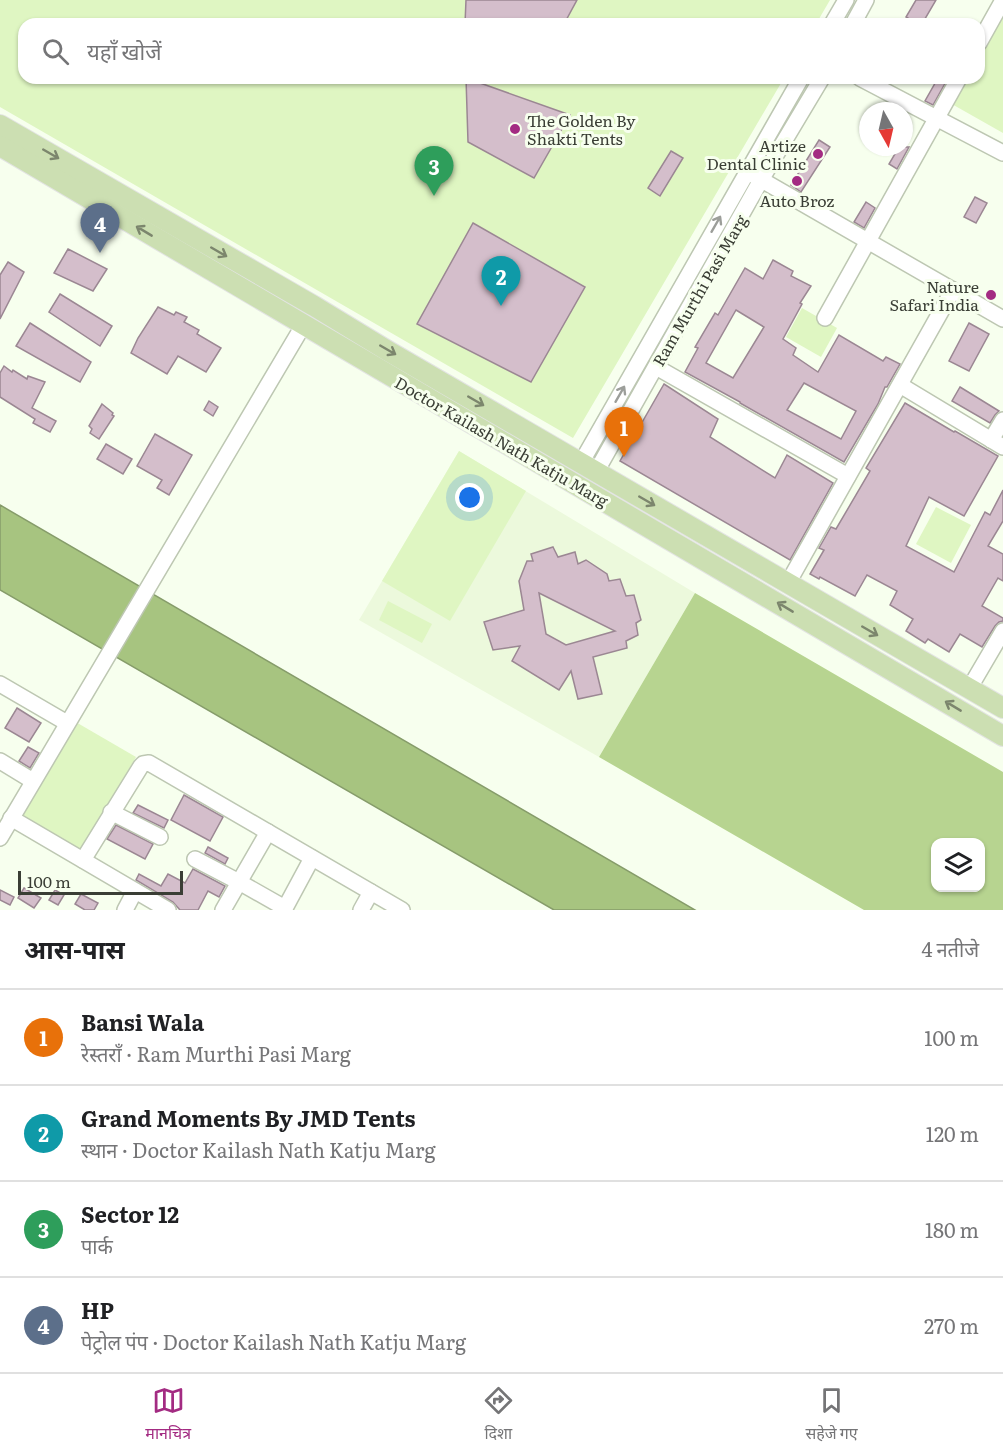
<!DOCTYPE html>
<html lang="hi">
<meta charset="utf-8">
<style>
:root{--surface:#fff;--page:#f2f2f2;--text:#202124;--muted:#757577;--line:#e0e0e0;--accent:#a32b82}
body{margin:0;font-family:Literata,"Noto Sans Devanagari",serif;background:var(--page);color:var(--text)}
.controls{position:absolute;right:18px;bottom:18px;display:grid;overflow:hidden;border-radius:12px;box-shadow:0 2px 4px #0004}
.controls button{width:54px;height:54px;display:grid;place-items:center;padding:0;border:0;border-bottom:2px solid var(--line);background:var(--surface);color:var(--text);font:30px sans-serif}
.compass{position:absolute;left:859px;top:102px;width:54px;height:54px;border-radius:50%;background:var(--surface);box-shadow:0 2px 4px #0004;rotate:172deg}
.scale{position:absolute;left:18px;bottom:15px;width:165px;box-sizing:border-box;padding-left:6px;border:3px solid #3a3e35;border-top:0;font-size:16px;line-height:21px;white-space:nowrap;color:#3a3e35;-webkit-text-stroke:4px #f7ffee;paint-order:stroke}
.you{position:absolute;left:470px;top:498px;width:21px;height:21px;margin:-15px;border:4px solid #fff;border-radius:50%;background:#1a73e8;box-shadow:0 0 0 9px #1a73e833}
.badge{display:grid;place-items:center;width:39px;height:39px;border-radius:50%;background:var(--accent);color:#fff;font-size:20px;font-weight:700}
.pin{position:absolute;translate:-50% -50px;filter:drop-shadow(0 2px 3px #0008)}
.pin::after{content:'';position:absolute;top:32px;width:21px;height:18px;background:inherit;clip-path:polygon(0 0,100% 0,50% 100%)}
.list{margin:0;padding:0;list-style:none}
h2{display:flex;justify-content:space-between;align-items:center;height:78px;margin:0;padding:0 24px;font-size:26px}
h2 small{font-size:20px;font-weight:400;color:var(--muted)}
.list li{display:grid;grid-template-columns:39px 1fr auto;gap:18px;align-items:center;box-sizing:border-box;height:96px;padding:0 24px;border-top:2px solid var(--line)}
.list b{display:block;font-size:22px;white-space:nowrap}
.list p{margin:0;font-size:20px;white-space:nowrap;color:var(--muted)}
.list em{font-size:20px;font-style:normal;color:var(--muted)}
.icon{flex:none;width:33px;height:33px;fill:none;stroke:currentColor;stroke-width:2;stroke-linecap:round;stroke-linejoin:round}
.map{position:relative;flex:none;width:1003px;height:910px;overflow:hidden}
.search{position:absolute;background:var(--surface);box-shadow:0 2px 4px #0004;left:18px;right:18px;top:18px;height:66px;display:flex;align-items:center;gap:15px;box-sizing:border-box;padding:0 21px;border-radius:18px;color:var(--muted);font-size:22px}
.sheet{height:462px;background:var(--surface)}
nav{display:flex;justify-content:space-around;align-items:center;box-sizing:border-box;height:84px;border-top:2px solid var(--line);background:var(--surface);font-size:16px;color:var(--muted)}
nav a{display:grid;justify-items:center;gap:3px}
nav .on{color:var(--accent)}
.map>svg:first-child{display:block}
</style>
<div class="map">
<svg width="1003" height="910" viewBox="0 0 1003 910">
<rect width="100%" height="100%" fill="#f7ffee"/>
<polygon fill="#ecf9dc" points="459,451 695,593 599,757 359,620"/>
<g fill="#dff6c2">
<polygon points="0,0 830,0 816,24 24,24 24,78 784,78 573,438 0,107"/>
<polygon points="1003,12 1003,133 950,103 965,78 979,78 979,54"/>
<polygon points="802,308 837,328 821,357 786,337"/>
<polygon points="459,451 526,491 450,621 382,581"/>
<polygon points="936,507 971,525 951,563 916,544"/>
<polygon points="388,601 432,624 422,643 379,620"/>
<polygon points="74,721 136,757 81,852 19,817"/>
</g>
<path fill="#b7d490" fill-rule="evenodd" d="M695,593L1003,772V910H864L599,757ZM936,842H980V888H936Z"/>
<polygon fill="#a7c480" stroke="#869c6a" stroke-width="1.5" points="0,505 695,910 554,910 0,590"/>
<g fill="#d4becb" stroke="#9b8793" stroke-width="1.5" fill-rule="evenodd">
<polygon points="466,0 577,0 564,24 465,24"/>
<polygon points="916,0 936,0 922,24 918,24 906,17"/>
<polygon points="466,78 570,115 534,178 468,142"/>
<polygon points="938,78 948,78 933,105 925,101"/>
<polygon points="819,140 830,147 801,192 791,185"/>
<polygon points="899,147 909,147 897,169 889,164"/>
<polygon points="671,151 683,158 660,196 648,188"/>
<polygon points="975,197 987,203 976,223 964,217"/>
<polygon points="866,202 875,208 864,228 854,222"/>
<polygon points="473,223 585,287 531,382 417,324"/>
<polygon points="68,249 107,269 93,291 54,273"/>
<path d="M773,260L793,271L791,276L811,286L800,303L802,304L783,339L796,348L793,355L818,372L839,335L883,361L886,357L900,364L887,387H885L878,404L844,462L740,403V402L685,372L698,348L695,347L715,313L718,315L745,268L763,279ZM736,310L764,327L733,378L706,363ZM804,383L856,411L841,439L787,410Z"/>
<polygon points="8,262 24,272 0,319 0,275"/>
<polygon points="60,294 112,326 100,346 49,312"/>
<polygon points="158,307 174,315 176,312 187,317 184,322 199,330 197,334 221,348 206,372 178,356 167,374 131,353 138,338"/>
<polygon points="30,323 91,362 80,382 16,346"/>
<polygon points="969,323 989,334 969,371 949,361"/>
<polygon points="4,366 12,372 13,370 27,379 28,376 45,382 32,408 56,421 50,432 33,423 35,419 0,397 0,373"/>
<polygon points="664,384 718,419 710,437 775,478 787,455 833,483 790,560 620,461"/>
<polygon points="960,387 999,411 995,415 990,423 952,401"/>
<polygon points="209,401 218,407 213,416 204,410"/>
<polygon points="905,403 954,432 955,431 998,456 964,516 929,497 906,546 954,572 985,512 990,515 1003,490 1003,521 988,546 1003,554 1003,581 998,578 982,606 1003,618 1003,621 999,622 995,626 982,647 960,634 949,652 928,639 925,643 906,631 913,619 890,605 897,591 867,575 855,596 820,577 819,579 810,574 824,550 819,548 831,527 836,529 870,471 866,468"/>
<polygon points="102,404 113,413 112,415 114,416 99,439 90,433 92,429 89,426"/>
<polygon points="155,434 192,455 169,495 157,488 162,480 137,466"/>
<polygon points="106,444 132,459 123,474 97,459"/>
<path d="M553,547L558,557L575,552L578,564L586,560L607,574L609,581L620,579L626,596L634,595L641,620L636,623L638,635L626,641L627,648L593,657L602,694L578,699L571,671L559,690L512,661L520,646L493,650L484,622L524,610L519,581L527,561H533L531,554ZM539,593L615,631L566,645L546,634Z"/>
<polygon points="17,708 41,723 29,742 5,728"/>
<polygon points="28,747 39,753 30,768 19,761"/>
<polygon points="184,795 223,817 210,841 171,820"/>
<polygon points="138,805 168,820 164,828 133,813"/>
<polygon points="116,825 153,844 145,859 107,839"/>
<polygon points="208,847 228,858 225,864 205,853"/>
<polygon points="193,869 225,886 219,897 208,891 198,910 180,910 173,902 136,880 139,874 161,886 168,874 185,883"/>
<polygon points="24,888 41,898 34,908 18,898"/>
<polygon points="0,890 14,897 10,905 0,900"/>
<polygon points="55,890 64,895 58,905 49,900"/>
<polygon points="81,894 98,903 94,910 85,910 75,904"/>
</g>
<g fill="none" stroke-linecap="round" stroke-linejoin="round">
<g stroke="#bdc7b2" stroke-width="18">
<g id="minor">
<polyline points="832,24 846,0"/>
<polyline points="853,24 866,0"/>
<polyline points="979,43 1003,0"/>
<polyline points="860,78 1003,153"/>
<polyline points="753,175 1003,319"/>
<polyline points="825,318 959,78"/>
<polyline points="656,367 848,476"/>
<polyline points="900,385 1003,447"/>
<polyline points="991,440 1003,420"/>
<polyline points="581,463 801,78"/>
<polyline points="596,472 761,180 822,78"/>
<polyline points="788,583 953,290"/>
<polyline points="0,684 67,723"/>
<polyline points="969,689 1003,631"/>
<polyline points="0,761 33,781"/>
<polyline points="111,812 160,837"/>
<polyline points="11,818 168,910"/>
<polyline points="0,838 304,324"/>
<polyline points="195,859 239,882 285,908"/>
<polyline points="83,860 141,766 143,764 149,763 402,910"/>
<polyline points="125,910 135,891"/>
<polyline points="223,910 268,832"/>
<polyline points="284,910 312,858"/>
<polyline points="361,910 371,892"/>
</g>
</g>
<g stroke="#e3e4e3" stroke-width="22">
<g id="major">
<polyline points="0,125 314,306 388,351 1003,708"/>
<polyline points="0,146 1003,736"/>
</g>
</g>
<use href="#minor" stroke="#fff" stroke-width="15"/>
<use href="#major" stroke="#ccdfb2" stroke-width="20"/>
</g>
<defs><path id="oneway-shaft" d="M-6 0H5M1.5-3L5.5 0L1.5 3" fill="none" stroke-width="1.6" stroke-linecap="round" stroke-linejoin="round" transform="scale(1.5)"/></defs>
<g stroke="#7c866d">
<use href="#oneway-shaft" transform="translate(51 154) rotate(30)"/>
<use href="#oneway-shaft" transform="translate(144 231) rotate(-149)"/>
<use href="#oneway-shaft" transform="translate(219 252) rotate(30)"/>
<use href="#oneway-shaft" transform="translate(388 350) rotate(30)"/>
<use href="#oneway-shaft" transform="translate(476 401) rotate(30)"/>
<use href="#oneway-shaft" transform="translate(647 501) rotate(30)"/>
<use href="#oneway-shaft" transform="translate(785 607) rotate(-149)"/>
<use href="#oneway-shaft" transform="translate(870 631) rotate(30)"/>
<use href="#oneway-shaft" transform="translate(953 706) rotate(-149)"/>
</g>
<g stroke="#9c9e9a">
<use href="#oneway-shaft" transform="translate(716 224) rotate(-60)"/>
<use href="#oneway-shaft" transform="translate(620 394) rotate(-60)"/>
</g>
<g fill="#a32b82" stroke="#f7ffee" stroke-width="2">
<circle cx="515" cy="129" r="6"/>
<circle cx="818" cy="154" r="6"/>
<circle cx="797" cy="181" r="6"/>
<circle cx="991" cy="295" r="6"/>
</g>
<g text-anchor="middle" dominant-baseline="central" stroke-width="6" stroke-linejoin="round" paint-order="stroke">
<g font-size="16" fill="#3a3e35" stroke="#f7ffee" text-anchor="end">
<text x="527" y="120" text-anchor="start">The Golden By<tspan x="527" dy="18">Shakti Tents</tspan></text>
<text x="806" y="145">Artize<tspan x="806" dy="18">Dental Clinic</tspan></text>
<text x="797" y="200" text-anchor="middle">Auto Broz</text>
<text x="979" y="286">Nature<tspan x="979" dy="18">Safari India</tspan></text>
</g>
<g font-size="16" fill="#3a3e35" stroke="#f7ffee">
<text transform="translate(699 290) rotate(-60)">Ram Murthi Pasi Marg</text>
<text transform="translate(502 441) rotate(30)">Doctor Kailash Nath Katju Marg</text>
</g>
</g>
</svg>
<div class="controls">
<button><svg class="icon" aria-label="layers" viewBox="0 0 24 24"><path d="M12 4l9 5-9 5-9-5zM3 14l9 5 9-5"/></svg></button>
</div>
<svg class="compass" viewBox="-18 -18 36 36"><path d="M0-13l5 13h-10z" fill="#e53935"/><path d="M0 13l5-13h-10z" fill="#757577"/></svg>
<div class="scale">100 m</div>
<div class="you"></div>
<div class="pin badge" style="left:624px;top:457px;background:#e8710a">1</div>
<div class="pin badge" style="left:501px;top:306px;background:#0f9aa8">2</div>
<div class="pin badge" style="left:434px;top:196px;background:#2e9e5b">3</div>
<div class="pin badge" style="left:100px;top:253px;background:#5c6f8a">4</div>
<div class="search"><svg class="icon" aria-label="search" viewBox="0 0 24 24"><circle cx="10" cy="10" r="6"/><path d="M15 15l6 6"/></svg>यहाँ खोजें</div>
</div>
<section class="sheet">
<h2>आस-पास<small>4 नतीजे</small></h2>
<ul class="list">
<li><span class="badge" style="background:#e8710a">1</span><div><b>Bansi Wala</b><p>रेस्तराँ · Ram Murthi Pasi Marg</p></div><em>100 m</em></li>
<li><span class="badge" style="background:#0f9aa8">2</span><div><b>Grand Moments By JMD Tents</b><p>स्थान · Doctor Kailash Nath Katju Marg</p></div><em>120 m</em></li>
<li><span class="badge" style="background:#2e9e5b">3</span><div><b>Sector 12</b><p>पार्क</p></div><em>180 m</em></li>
<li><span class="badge" style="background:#5c6f8a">4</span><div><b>HP</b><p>पेट्रोल पंप · Doctor Kailash Nath Katju Marg</p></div><em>270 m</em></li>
</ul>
</section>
<nav>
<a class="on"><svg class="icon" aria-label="map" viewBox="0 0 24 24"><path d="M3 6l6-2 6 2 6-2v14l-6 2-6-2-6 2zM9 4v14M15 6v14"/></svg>मानचित्र</a>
<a><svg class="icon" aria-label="directions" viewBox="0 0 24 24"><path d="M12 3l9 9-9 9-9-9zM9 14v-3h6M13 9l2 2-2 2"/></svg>दिशा</a>
<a><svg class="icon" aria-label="saved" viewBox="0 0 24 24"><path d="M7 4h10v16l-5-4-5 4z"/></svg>सहेजे गए</a>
</nav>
